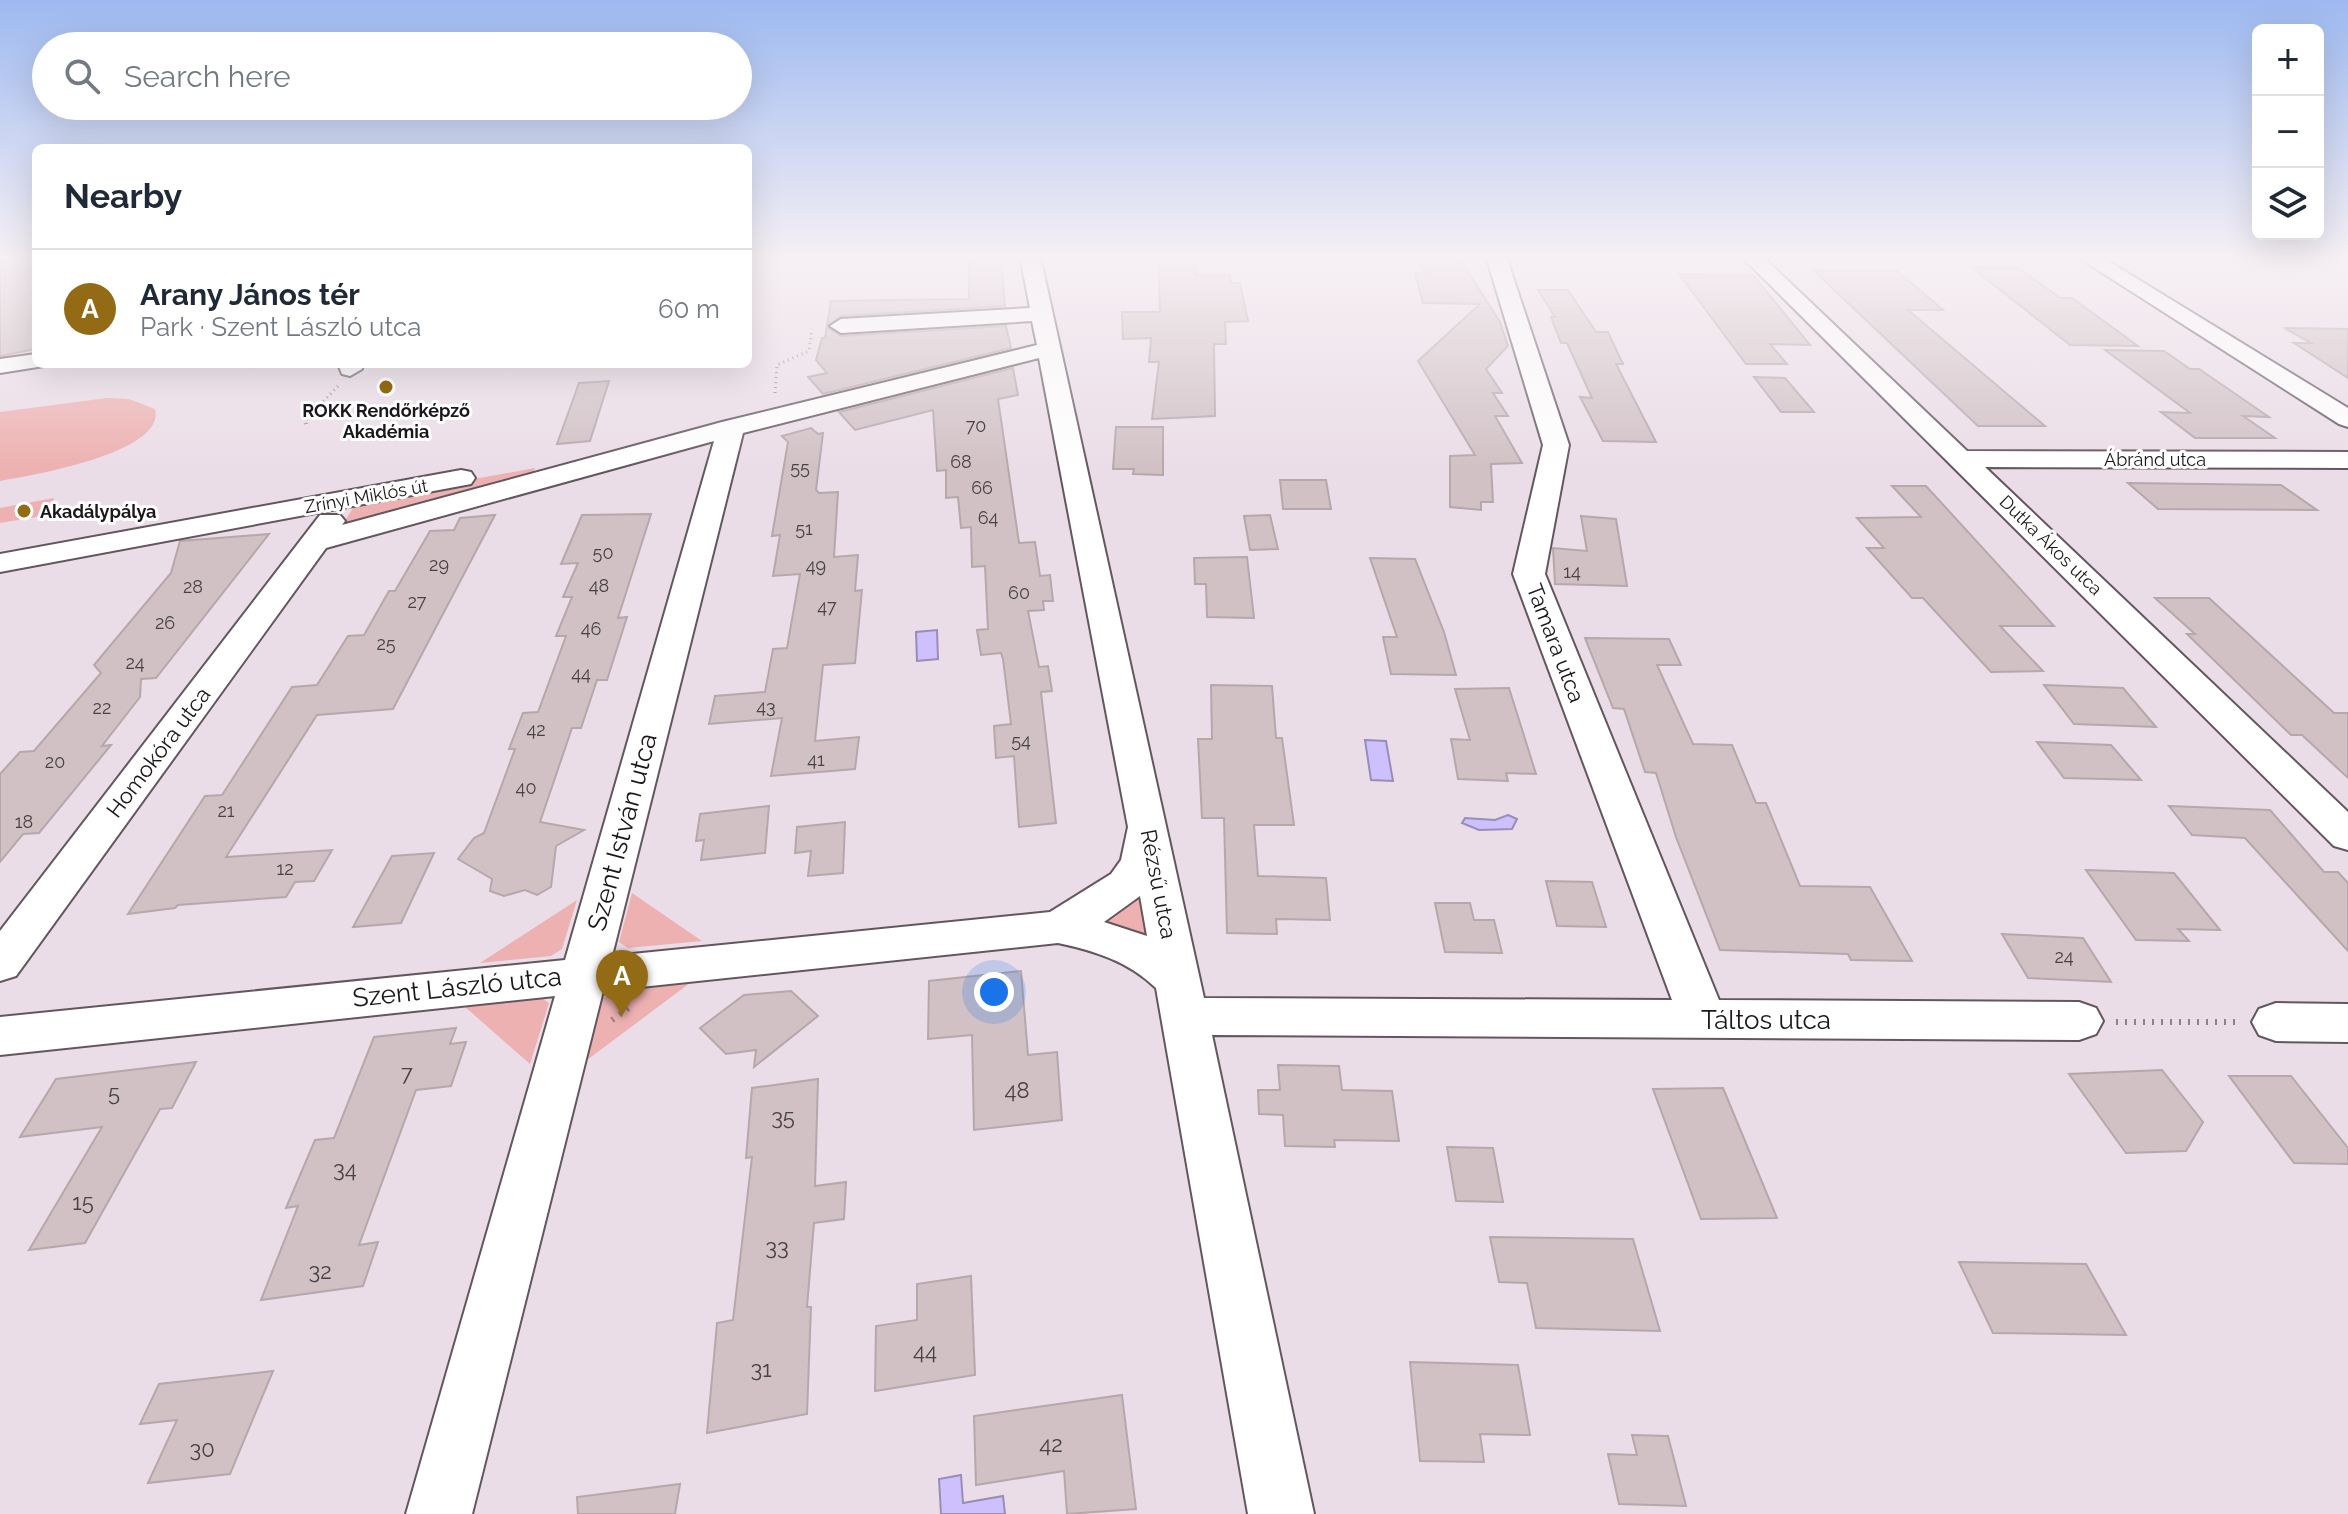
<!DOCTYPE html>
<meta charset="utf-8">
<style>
:root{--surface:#fff;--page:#f6f6f7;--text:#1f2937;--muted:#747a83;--line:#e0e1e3;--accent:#936b14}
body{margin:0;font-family:Raleway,sans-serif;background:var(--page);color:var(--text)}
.controls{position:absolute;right:24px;top:24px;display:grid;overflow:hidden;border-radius:12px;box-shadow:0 8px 32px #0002}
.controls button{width:72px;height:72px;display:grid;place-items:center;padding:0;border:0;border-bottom:2px solid var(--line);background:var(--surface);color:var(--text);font:40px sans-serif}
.you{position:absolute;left:994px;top:992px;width:28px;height:28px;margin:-20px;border:6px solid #fff;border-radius:50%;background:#1a73e8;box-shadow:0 0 0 12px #1a73e833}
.badge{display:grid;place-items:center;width:52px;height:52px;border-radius:50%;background:var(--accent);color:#fff;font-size:26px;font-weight:700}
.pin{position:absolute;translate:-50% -66px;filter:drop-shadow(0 2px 4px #0008)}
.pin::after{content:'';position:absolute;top:42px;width:28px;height:24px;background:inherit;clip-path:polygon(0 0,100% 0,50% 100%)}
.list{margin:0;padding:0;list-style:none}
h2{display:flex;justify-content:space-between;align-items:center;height:104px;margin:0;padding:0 32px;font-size:34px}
h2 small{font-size:26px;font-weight:400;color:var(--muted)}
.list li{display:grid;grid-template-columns:52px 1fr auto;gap:24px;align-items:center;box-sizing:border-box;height:120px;padding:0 32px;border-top:2px solid var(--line)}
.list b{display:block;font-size:30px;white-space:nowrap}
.list p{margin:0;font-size:26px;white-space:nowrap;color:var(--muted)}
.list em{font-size:26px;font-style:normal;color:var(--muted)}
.icon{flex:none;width:44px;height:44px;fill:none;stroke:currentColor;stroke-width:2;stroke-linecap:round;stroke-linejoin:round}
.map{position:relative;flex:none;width:2348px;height:1514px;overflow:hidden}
.search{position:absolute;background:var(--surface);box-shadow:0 8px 32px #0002;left:32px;top:32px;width:720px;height:88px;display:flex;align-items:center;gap:20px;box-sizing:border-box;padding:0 28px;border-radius:44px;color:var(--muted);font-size:30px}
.panel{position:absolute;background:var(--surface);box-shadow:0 8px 32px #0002;left:32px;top:144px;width:720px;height:224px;border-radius:12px}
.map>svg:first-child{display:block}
</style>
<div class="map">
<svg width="2348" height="1514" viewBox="0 0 2348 1514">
<rect width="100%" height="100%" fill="#ebdde7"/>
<g fill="#edb1b1">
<path d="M107,398L129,399L155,409C167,453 29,476 0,481V412Z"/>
<polygon points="535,468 530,479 341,527 358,500"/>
<polygon points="54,498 48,515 0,523 0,508"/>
<polygon points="1143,873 1162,947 1083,923"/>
<polygon points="632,893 702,941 628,948 619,942"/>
<polygon points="577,900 562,949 551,956 480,963"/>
<polygon points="690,983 587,1060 603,998 618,989"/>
<polygon points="542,998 549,1003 530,1064 465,1007"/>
</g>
<g fill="#cec0fd" stroke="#988db9" stroke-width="2">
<polygon points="937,630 938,659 917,661 916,632"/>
<polygon points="1365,740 1386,741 1393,781 1371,780"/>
<polygon points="1508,815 1517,819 1512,829 1479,830 1462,823 1465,818 1495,820"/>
<polygon points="961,1475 963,1503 1003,1496 1005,1514 941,1514 939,1479"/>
</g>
<g fill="#d1c1c5" stroke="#b6a7ab" stroke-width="2">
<polygon points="0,256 36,256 36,349 0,356"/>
<polygon points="1415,256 1458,256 1500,322 1508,346 1486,369 1502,393 1493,393 1508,416 1495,416 1522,463 1491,464 1493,502 1481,502 1481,510 1450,507 1450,456 1475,455 1418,361 1480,304 1423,303 1415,273 1425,274"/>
<polygon points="1001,257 1005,306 841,316 827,327 841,336 1006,326 1011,348 823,394 808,377 827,373 816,360 822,338 825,338 831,301 969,299 969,260"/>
<polygon points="1158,258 1194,258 1197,275 1230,275 1231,283 1240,283 1248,321 1225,322 1226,344 1214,344 1215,416 1152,419 1159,362 1149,362 1151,338 1123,339 1122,312 1160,312"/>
<polygon points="1971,267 2019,268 2060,298 2072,298 2138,346 2070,345"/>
<polygon points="1813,270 1897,271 1943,310 1908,310 2045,426 1978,426"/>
<polygon points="1679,274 1753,275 1810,345 1770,344 1787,364 1746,364"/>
<polygon points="1538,290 1568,290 1596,332 1608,332 1623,364 1616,364 1656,442 1603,441 1580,397 1592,398 1567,343 1561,343 1551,317 1555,317"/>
<polygon points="2284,328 2348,329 2348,378 2294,343 2311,343"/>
<polygon points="2105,350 2164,351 2190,369 2199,369 2269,417 2243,416 2275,438 2195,438 2161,412 2190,413"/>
<polygon points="1013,368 1018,395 998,399 1019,543 1035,542 1040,576 1050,575 1053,601 1043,601 1044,610 1028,611 1039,667 1048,666 1052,691 1041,692 1056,823 1019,827 1014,756 996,758 994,726 1011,724 1003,659 1001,653 981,655 977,630 988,629 985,566 972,567 971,527 961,528 958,497 946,498 946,470 937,471 933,410 855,430 839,412"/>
<polygon points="1754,377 1785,378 1814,412 1781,412"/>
<polygon points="609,381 590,441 557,444 579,383"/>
<polygon points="1116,427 1163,427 1163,475 1133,474 1134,469 1113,469"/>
<polygon points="811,428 818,434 823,433 816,490 819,493 838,492 834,557 858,555 855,591 862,590 855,663 823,665 815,741 859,737 855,769 771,776 782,718 709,724 715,696 765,692 773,649 787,648 800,574 773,576 780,535 772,536 788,442 782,436"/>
<polygon points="1280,480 1326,480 1331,509 1283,509"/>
<polygon points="2128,483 2281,485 2317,510 2158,509"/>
<polygon points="1892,486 1926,486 2054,626 2000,626 2043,671 1991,672 1923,598 1912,598 1867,548 1884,548 1857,518 1921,517"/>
<polygon points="651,514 618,618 627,617 607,680 597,680 581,728 572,728 540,822 584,830 556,846 551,887 537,895 525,890 504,896 490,891 492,879 458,859 474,838 484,833 515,749 509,749 523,713 538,712 566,636 556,636 572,597 563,597 578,563 561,564 582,515"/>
<polygon points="495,515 393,709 317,715 226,857 332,850 314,881 295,882 286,897 178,905 175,908 128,914 205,796 222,795 292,687 317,685 348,636 364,635 389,591 395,591 430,531 454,530 460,518"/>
<polygon points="1270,515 1278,549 1250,550 1244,516"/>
<polygon points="1581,516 1616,519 1627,586 1555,584 1553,548 1587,551"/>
<polygon points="269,534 156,678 141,679 140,697 102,746 111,745 39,833 23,834 0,862 0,774 20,752 34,751 101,673 94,665 171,573 180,541"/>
<polygon points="1247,557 1254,618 1207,617 1206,584 1195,584 1194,558"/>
<polygon points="1370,558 1415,559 1444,632 1456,675 1391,674 1383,637 1397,637"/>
<polygon points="2155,598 2209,598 2334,713 2348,713 2348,778 2302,735 2291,735 2187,634 2195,634"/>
<polygon points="1585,638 1669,639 1681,665 1657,665 1693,744 1732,745 1756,803 1766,803 1800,886 1870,887 1912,961 1851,960 1848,954 1720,950 1676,837 1656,773 1645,772 1624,709 1613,708"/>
<polygon points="1211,685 1272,686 1276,738 1282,738 1294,825 1254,825 1258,876 1326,878 1330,920 1276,919 1277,934 1227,933 1224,818 1202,818 1198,739 1212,739"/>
<polygon points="2044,685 2123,688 2156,727 2074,724"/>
<polygon points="1509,688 1536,774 1506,773 1508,781 1458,779 1451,739 1470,740 1455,689"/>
<polygon points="2037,742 2111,745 2141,780 2064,778"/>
<polygon points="769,806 765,853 701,860 704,840 696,841 700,814"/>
<polygon points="2169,806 2270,810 2324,872 2338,872 2348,883 2348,951 2245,838 2192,835"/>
<polygon points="845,822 843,873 808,876 811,851 795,853 797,827"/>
<polygon points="434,853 401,923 353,927 392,856"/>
<polygon points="2086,870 2174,873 2220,930 2178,929 2189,941 2136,940"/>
<polygon points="1546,881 1592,882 1606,927 1557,926"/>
<polygon points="1435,903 1470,903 1474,920 1494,920 1502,953 1445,952"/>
<polygon points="2002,934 2083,938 2111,982 2028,978"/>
<polygon points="1021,971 1028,1055 1057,1052 1062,1120 974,1130 972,1035 928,1039 929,981"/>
<polygon points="791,991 818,1016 754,1067 756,1050 726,1054 700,1028 744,995"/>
<polygon points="456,1028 450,1044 466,1042 451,1086 416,1090 359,1245 378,1242 363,1286 261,1300 298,1206 286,1208 315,1140 334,1138 374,1037"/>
<polygon points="196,1062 172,1108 160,1109 85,1243 29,1250 102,1127 20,1137 56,1079"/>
<polygon points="1278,1065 1339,1066 1342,1090 1392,1091 1399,1141 1334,1140 1335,1147 1285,1146 1283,1115 1259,1114 1258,1090 1280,1090"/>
<polygon points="2162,1070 2203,1122 2186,1151 2126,1153 2069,1074"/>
<polygon points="2229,1076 2291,1076 2348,1148 2348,1164 2294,1163"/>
<polygon points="818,1079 815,1186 846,1182 844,1219 814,1223 807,1307 811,1307 807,1414 707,1433 717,1323 733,1320 752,1157 746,1158 752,1088"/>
<polygon points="1723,1088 1777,1218 1701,1219 1653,1089"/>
<polygon points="1447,1147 1493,1148 1503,1202 1456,1201"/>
<polygon points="1490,1237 1633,1239 1660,1331 1536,1328 1527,1283 1499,1282"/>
<polygon points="1959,1262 2086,1264 2126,1335 1993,1333"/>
<polygon points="971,1276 975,1375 875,1391 876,1326 917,1320 917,1284"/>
<polygon points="1410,1362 1518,1365 1530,1435 1480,1434 1484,1462 1420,1461"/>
<polygon points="273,1371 230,1474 148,1483 177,1420 140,1424 159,1384"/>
<polygon points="1122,1395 1136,1509 1067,1514 1064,1471 976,1485 974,1416"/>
<polygon points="1632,1435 1668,1436 1686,1506 1619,1504 1608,1454 1637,1455"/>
<polygon points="680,1484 675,1514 578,1514 577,1497"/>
</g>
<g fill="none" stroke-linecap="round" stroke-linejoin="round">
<g stroke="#63575f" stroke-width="4">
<g id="minor">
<path d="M1020,256H1040L1204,998L1672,1000L1513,574L1543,445L1486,256H1506L1569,445L1545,574L1719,1000L2079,1002L2096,1008L2103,1021L2096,1034L2079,1040L1212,1035L1314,1514H1248L1156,988C1128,961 1095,951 1058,943L603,991L472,1514H406L555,996L0,1055V1017L565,960L714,441L326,548L16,976L0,981V931L320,515H340L345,521L342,525L722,422L1037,345L1032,321L841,333L830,326L841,319L1030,308ZM1039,358L1128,827L1121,860L1111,874L1050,912L612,956L743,433ZM1140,896L1147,936L1104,922Z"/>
<polygon points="1741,256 1762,256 1967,451 2348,452 2348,468 1985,467 2348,812 2348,850 2334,846"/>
<polygon points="2076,256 2100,256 2348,408 2348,427 2339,424"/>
<polygon points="36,354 36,364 44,366 0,373 0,359"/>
<polygon points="338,364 362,364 362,369 350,376 342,374"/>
<polygon points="461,470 471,472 475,478 471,484 0,572 0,554"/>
<polygon points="2276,1003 2348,1004 2348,1042 2276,1041 2259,1035 2252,1022 2259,1009"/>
</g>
</g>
<g stroke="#8d848a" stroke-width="3" stroke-dasharray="1 4" stroke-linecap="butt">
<polyline points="775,393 777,365 809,351 812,329"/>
<polyline points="320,405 338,386"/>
</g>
<polyline stroke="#8d848a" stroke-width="4" stroke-dasharray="1 4" stroke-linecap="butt" points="306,424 305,420 322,403"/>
<g stroke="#8d848a" stroke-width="6" stroke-dasharray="2 7" stroke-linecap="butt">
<polyline points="612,1020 633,1005"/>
<polyline points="2116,1022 2238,1022"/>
</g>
<use href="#minor" fill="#fff" fill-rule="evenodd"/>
</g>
<linearGradient id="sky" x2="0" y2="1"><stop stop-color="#9db9f0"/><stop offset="0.55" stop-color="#f6f0f4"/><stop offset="1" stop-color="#f6f0f4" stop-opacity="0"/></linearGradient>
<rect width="2348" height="468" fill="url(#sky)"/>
<g fill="#936b14" stroke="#fff" stroke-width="3">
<circle cx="386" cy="387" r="8"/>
<circle cx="24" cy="511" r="8"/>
</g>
<g text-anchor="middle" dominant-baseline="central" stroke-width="6" stroke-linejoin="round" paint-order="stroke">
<g font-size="18" font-weight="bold" fill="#1b171a" stroke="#fff">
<text x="386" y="410">ROKK Rendőrképző<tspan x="386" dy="21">Akadémia</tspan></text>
<text x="40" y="511" text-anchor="start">Akadálypálya</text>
</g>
<g font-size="18" fill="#484245">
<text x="976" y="425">70</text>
<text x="961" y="461">68</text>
<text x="800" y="467">55</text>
<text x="982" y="487">66</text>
<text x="988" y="517">64</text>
<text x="804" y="528">51</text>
<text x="603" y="552">50</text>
<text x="439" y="564">29</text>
<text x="816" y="565">49</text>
<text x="1572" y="571">14</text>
<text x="599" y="585">48</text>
<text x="193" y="586">28</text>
<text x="1019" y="592">60</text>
<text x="417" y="601">27</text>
<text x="827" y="606">47</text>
<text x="165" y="622">26</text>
<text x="591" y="628">46</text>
<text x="386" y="643">25</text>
<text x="135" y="662">24</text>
<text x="581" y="673">44</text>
<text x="766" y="706">43</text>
<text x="102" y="707">22</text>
<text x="536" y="729">42</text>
<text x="1021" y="740">54</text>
<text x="816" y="759">41</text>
<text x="55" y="761">20</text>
<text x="526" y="787">40</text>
<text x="226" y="810">21</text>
<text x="24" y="821">18</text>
<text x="285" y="868">12</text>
<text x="2064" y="956">24</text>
</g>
<g font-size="18" fill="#1b171a" stroke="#fff">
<text x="2155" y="459">Ábránd utca</text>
<text transform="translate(366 496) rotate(-10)">Zrínyi Miklós út</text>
<text transform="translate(2051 545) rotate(44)">Dutka Ákos utca</text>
</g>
<g font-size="22" fill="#1b171a" stroke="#fff">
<text transform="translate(1556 643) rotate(69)">Tamara utca</text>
<text transform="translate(158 752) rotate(-53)">Homokóra utca</text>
<text transform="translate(1159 884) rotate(79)">Rézsű utca</text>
</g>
<g font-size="22" fill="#484245">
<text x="407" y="1073">7</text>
<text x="1017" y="1090">48</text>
<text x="114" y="1093">5</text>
<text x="783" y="1117">35</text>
<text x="345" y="1169">34</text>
<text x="83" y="1202">15</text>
<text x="777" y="1247">33</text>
<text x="320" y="1271">32</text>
<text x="925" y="1351">44</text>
<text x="761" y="1369">31</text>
<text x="1051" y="1444">42</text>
<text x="202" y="1449">30</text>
</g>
<g font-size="26" fill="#1b171a" stroke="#fff">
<text transform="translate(622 832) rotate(-75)">Szent István utca</text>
<text transform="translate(457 987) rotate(-6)">Szent László utca</text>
<text x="1766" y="1020">Táltos utca</text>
</g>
</g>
</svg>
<div class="controls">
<button>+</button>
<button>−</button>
<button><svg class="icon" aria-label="layers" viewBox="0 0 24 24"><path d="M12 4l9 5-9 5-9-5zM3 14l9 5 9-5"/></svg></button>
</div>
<div class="you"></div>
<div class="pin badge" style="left:622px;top:1016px">A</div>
<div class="search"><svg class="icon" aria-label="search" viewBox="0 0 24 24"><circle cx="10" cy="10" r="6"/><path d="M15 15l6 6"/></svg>Search here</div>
<section class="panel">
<h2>Nearby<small></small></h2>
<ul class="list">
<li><span class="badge">A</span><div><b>Arany János tér</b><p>Park · Szent László utca</p></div><em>60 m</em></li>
</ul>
</section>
</div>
